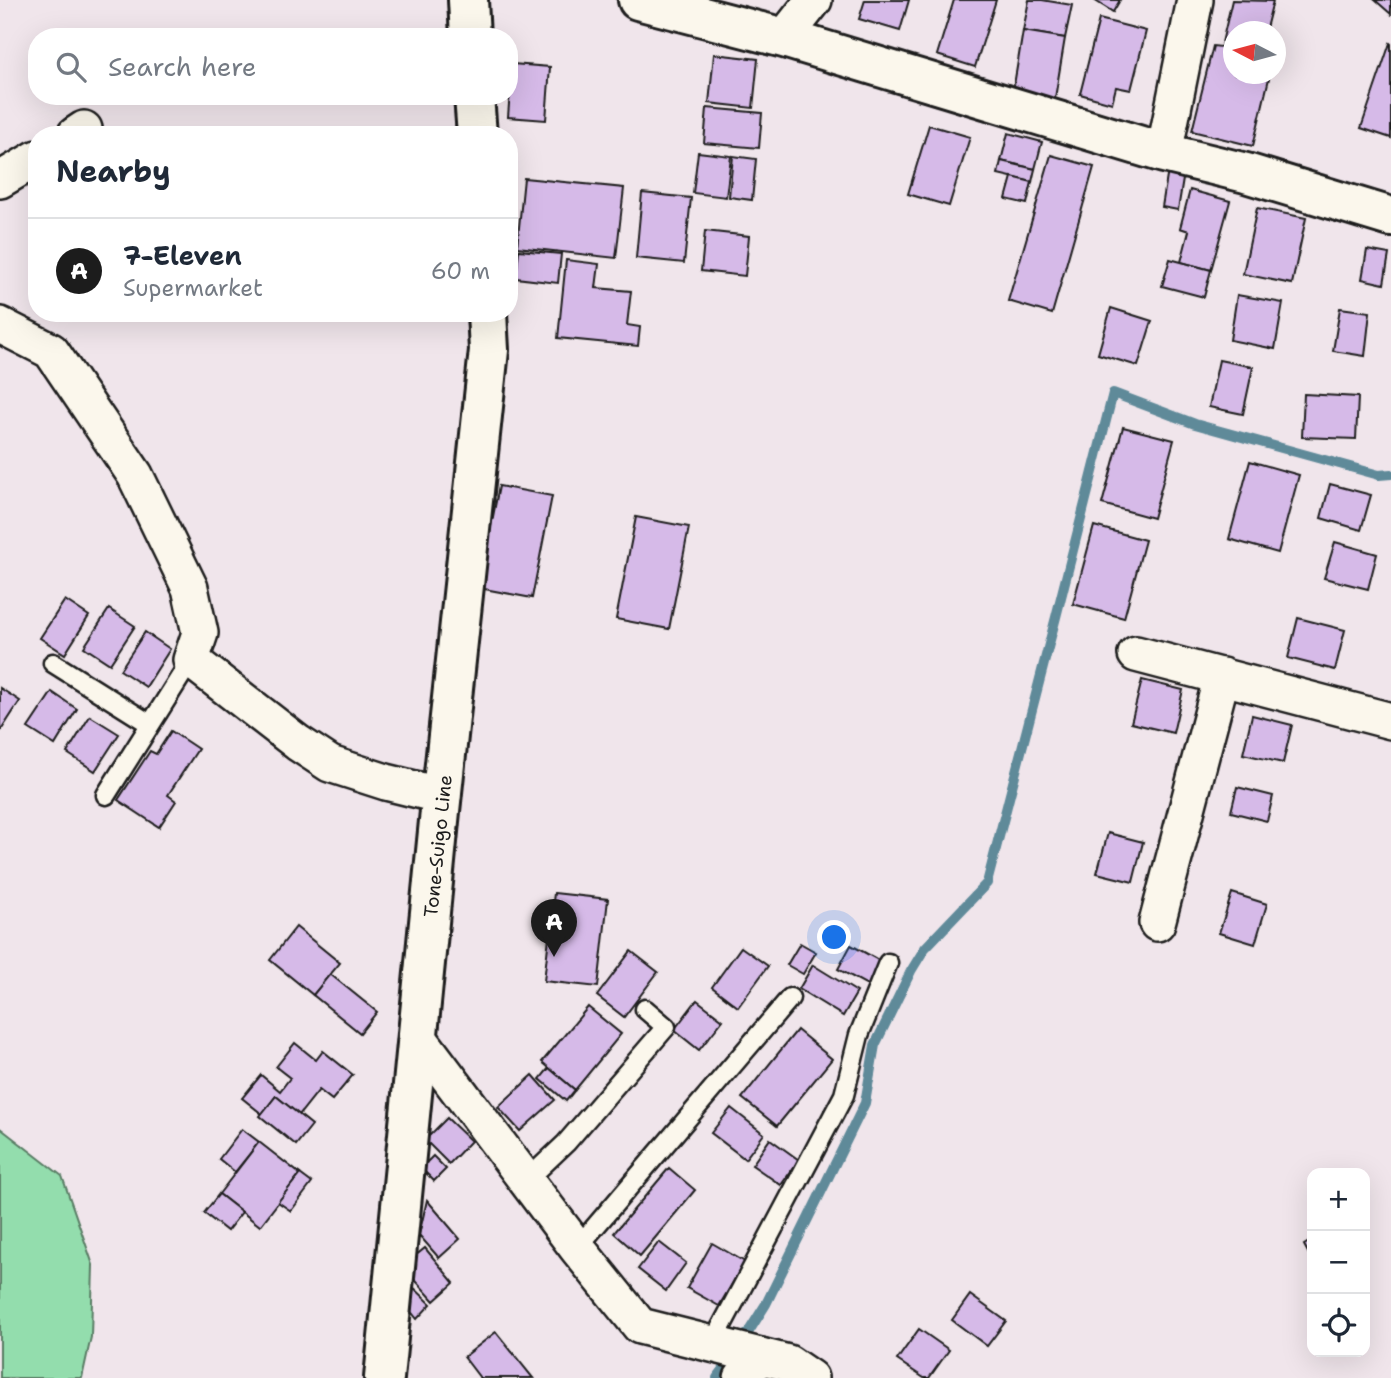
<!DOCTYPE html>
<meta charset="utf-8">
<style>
:root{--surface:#fff;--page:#f2f2f3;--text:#1f2937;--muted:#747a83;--line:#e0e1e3;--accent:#1c1c1c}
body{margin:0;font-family:"Shantell Sans",sans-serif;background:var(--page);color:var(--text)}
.controls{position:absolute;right:21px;bottom:21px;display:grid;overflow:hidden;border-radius:14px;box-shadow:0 7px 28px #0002}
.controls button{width:63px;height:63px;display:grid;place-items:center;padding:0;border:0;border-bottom:2px solid var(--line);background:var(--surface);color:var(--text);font:35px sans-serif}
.compass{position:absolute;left:1223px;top:21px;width:63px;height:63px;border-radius:50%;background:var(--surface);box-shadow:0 7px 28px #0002;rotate:276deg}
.you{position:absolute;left:835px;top:938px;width:24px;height:24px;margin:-18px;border:5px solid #fff;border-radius:50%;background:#1a73e8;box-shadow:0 0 0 10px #1a73e833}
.badge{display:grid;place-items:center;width:46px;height:46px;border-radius:50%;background:var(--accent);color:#fff;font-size:23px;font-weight:700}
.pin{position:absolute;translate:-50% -58px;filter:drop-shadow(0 2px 4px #0008)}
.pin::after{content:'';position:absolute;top:37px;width:24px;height:21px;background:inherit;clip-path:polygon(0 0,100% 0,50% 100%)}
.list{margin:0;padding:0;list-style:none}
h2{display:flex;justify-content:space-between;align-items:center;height:91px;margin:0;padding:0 28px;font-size:30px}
h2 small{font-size:23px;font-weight:400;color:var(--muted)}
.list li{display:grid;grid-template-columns:46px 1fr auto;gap:21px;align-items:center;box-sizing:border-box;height:105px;padding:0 28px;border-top:2px solid var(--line)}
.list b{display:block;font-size:26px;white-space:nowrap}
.list p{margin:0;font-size:23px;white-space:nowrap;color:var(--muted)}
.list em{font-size:23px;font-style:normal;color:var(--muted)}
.icon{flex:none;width:38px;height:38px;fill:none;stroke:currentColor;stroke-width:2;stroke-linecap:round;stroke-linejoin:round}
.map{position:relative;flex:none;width:1391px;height:1378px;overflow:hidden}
.search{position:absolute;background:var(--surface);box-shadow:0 7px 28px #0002;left:28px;top:28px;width:490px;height:77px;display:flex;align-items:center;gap:18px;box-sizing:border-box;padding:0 24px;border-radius:28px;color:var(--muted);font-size:26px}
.panel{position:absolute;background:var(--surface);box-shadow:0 7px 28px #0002;left:28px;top:126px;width:490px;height:196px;border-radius:28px}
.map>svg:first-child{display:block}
</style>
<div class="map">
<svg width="1391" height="1378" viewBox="0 0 1391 1378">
<rect width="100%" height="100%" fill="#f0e5eb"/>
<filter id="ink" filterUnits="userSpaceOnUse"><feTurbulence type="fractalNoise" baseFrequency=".0143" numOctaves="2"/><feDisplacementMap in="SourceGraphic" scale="14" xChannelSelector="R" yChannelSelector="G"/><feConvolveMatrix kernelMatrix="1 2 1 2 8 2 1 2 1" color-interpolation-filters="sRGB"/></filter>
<g filter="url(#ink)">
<polygon fill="#93ddad" stroke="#587c64" stroke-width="2" points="0,1128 62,1176 93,1265 91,1337 82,1378 0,1378"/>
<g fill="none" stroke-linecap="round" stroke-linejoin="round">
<g stroke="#5f8a99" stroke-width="10">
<polyline points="741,1344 766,1304 865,1103 875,1045 911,971 925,948 987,883 1056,617 1113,393 1195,424 1379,475 1391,474"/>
<polyline points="717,1378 733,1357"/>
</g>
</g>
<g fill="#d6bae8" stroke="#1c1c1c" stroke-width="2">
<polygon points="865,0 909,0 900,31 859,19"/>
<polygon points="954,0 996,0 975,67 937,55"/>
<polygon points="1029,0 1042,0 1072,5 1065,38 1023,31"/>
<polygon points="1094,0 1120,0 1113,12"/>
<polygon points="1232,0 1273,1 1265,32 1234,32 1234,74 1270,74 1253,146 1192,131 1213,46 1221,47"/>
<polygon points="1375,0 1391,0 1391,14"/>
<polygon points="1099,19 1146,31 1131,90 1116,87 1112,103 1080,94"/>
<polygon points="1023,31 1065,38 1055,98 1013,91"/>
<polygon points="1390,43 1391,44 1391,138 1361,128"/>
<polygon points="714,54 758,59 753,108 709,103"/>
<polygon points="512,64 550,67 546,120 508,117"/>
<polygon points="707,108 762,113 759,148 704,143"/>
<polygon points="929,125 970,137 949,206 908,194"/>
<polygon points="1008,133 1042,142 1035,169 1001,161"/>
<polygon points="698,152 731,156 726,197 693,193"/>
<polygon points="1051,155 1094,167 1052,314 1008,301"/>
<polygon points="733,156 756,159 752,200 729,197"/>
<polygon points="1001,161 1035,169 1032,182 998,174"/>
<polygon points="1168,170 1184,173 1178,210 1162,207"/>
<polygon points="1012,177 1032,182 1027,204 1006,199"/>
<polygon points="524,178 624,188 616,258 517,247"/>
<polygon points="1190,190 1230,201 1211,270 1181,262 1189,231 1180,228"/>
<polygon points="642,193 691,198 684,263 636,258"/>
<polygon points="1257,208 1306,218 1292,284 1243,274"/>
<polygon points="705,231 749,236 745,276 701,271"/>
<polygon points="519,250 561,254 558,283 516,278"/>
<polygon points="1367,250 1389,254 1384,284 1362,279"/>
<polygon points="1170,259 1211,270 1204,297 1162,286"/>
<polygon points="566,260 599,264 596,288 631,291 627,325 640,327 638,346 558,338"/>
<polygon points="1237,295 1283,303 1275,349 1230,340"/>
<polygon points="1111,308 1152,321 1138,366 1098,354"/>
<polygon points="1340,308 1370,312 1365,356 1333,351"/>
<polygon points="1219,360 1253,367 1243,414 1209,407"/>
<polygon points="1304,394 1358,397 1356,439 1302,437"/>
<polygon points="1123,427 1174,440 1153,518 1102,504"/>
<polygon points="1250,461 1299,475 1278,553 1229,539"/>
<polygon points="1330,484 1371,495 1361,530 1321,518"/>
<polygon points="499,486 552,496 532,598 479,588"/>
<polygon points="636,517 689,527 669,629 616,619"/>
<polygon points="1094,526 1145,540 1124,618 1073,604"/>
<polygon points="1335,542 1377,554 1368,589 1324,578"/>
<polygon points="65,600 89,616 65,654 40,638"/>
<polygon points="109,609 135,626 110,664 84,647"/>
<polygon points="1298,618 1345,630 1335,670 1288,658"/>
<polygon points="145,632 170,649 146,687 120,670"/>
<polygon points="1142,680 1183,690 1173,733 1131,723"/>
<polygon points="0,688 20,701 0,732"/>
<polygon points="52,692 77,709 55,745 28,728"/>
<polygon points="1252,715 1292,725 1283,763 1243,754"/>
<polygon points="90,716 119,734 95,771 67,753"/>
<polygon points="171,731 198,749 168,795 176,801 159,827 118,800 150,751 156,754"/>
<polygon points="1237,787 1273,796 1267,821 1231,812"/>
<polygon points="1108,833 1143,842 1133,882 1097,873"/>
<polygon points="554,893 608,899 598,987 544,981"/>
<polygon points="1232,893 1267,904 1255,944 1219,933"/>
<polygon points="296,927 340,963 313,995 270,960"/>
<polygon points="800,943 816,952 803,974 787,965"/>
<polygon points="851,945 882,962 869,986 838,969"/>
<polygon points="741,947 768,966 738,1007 712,987"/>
<polygon points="631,951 658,972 624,1017 597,996"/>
<polygon points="813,965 857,992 843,1016 799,989"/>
<polygon points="330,974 377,1012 360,1033 313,995"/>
<polygon points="697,1000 723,1020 699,1050 674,1030"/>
<polygon points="588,1007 621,1034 575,1090 542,1062"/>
<polygon points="797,1030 832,1059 777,1126 742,1098"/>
<polygon points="295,1043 316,1060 323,1051 353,1075 332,1100 319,1090 299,1115 276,1096 262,1114 242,1098 261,1075 280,1091 290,1078 276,1067"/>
<polygon points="549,1068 575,1090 566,1101 540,1079"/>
<polygon points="533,1075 555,1100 520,1131 498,1107"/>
<polygon points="276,1096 312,1125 296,1145 260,1116"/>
<polygon points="731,1108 764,1134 745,1159 711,1133"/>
<polygon points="447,1118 471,1141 449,1164 425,1140"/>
<polygon points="242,1129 259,1142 235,1172 219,1159"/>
<polygon points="770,1139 799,1160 781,1185 752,1165"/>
<polygon points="259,1142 300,1174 260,1226 219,1194"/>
<polygon points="433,1156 446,1169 434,1181 421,1168"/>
<polygon points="669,1168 695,1190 640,1256 614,1233"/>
<polygon points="300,1174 312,1183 291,1211 278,1202"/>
<polygon points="219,1194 242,1212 227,1231 204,1213"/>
<polygon points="427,1200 460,1239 439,1258 419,1235"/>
<polygon points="1312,1240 1312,1260 1304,1245"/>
<polygon points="659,1242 686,1263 666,1291 638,1269"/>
<polygon points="712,1243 745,1262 719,1306 687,1288"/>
<polygon points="425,1248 454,1283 434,1301 408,1272 409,1261"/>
<polygon points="407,1281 431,1304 417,1319 405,1304"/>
<polygon points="970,1295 1006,1321 987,1346 952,1320"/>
<polygon points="919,1329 949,1350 929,1378 924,1378 897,1360"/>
<polygon points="496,1332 533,1378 480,1378 464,1357"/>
</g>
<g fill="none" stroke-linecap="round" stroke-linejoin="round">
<g stroke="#1c1c1c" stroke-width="23">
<g id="lane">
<polyline points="53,663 150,724"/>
<polyline points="106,795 191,660"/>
<polyline points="526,1181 566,1143 666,1027 645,1009"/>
<polyline points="577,1248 790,998"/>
<polyline points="712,1344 844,1095 859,1035 888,963"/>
</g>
</g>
<g stroke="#1c1c1c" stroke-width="40">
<g id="street">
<polyline points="784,38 814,0"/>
<polyline points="75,135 84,129"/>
<polyline points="1164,153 1195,0"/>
<polyline points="0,180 37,158"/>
<polyline points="0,325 51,351 135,475 190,588 200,633 191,660 298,743 330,764 386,782 443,796"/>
<polyline points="1136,654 1391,721"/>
<polyline points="1157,923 1222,676"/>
<polyline points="419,1038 577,1248 640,1326 760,1356 742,1378"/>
<polyline points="760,1356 788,1363 810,1378"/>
</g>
</g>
<g stroke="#1c1c1c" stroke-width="44">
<polyline id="secondary" points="638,0 784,38 1164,153 1246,173 1391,217"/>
</g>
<g stroke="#1c1c1c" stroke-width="44">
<g id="highway">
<polyline points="468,0 470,37"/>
<polyline points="474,96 477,135"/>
<polyline points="384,1378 440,811 489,350 487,313"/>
</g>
</g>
<use href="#lane" stroke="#fbf7ec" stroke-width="18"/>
<use href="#street" stroke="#fbf7ec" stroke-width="35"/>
<use href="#secondary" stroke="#fbf7ec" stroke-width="38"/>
<use href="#highway" stroke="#fbf7ec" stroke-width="38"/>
</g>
</g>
<g text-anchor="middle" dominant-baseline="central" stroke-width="6" stroke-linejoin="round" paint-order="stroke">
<g font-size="19" fill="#1c1c1c" stroke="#fbf7ec">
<text transform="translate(438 846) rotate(-84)">Tone-Suigo Line</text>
</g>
</g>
</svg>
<div class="controls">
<button>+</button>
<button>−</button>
<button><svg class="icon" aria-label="locate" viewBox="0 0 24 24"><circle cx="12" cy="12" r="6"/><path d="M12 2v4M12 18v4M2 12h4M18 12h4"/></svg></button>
</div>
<svg class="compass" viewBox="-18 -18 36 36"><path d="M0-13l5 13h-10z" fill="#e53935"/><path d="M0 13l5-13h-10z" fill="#747a83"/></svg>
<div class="you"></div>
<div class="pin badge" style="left:554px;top:957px">A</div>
<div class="search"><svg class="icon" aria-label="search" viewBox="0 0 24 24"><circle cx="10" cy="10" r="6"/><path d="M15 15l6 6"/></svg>Search here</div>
<section class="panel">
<h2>Nearby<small></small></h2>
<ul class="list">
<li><span class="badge">A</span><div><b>7-Eleven</b><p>Supermarket</p></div><em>60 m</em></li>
</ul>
</section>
</div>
